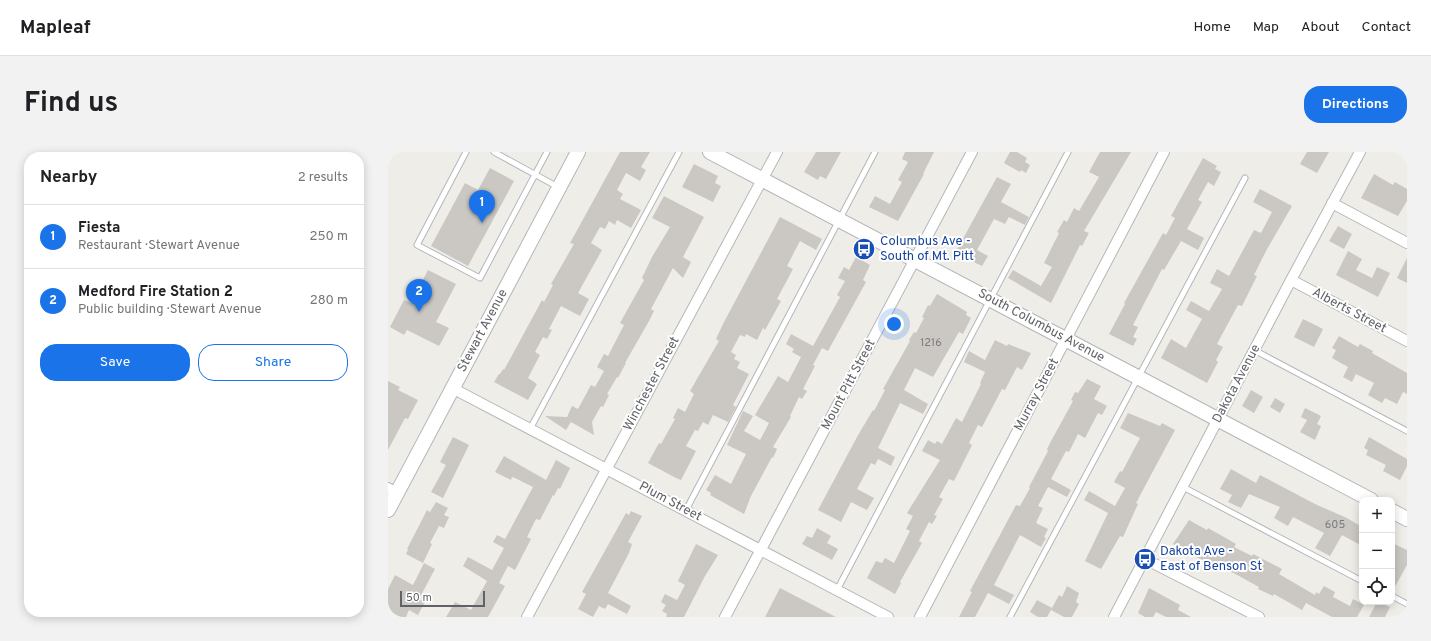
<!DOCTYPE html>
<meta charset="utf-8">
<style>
:root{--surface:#fff;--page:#f2f2f2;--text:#202124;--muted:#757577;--line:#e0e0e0;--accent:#1a73e8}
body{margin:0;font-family:Overpass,sans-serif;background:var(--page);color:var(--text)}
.controls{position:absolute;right:12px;bottom:12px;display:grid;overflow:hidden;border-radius:8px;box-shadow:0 2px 10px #0003}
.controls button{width:36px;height:36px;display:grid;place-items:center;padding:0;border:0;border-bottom:1px solid var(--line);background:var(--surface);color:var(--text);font:20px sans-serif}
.scale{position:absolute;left:12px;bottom:10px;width:85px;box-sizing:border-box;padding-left:4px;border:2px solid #5f6266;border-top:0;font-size:11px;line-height:14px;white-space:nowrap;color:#5f6266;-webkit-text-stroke:3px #fff;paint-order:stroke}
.you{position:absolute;left:506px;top:172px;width:14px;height:14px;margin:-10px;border:3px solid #fff;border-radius:50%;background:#1a73e8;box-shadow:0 0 0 6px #1a73e833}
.badge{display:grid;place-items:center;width:26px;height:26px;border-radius:50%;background:var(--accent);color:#fff;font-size:13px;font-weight:700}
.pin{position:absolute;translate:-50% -33px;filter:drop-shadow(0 1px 2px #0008)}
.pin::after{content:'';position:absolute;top:21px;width:14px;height:12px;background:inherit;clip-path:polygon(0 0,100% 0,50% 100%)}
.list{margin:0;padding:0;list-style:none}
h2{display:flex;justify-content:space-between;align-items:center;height:52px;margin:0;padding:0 16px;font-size:17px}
h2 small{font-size:13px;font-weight:400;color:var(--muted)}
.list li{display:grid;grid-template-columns:26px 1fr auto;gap:12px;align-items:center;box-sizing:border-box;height:64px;padding:0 16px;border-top:1px solid var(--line)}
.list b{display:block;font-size:15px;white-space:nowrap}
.list p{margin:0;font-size:13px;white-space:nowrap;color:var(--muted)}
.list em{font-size:13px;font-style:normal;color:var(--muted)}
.actions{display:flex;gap:8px;padding:12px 16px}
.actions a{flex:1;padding:9px 0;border:1px solid var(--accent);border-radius:16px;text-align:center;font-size:14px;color:var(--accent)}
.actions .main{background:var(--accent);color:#fff}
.icon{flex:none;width:22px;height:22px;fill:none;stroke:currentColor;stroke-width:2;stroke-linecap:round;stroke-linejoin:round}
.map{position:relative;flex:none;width:1019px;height:465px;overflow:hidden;border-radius:16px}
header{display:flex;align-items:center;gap:24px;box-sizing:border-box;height:56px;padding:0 20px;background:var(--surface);border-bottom:1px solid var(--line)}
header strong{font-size:19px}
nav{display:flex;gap:22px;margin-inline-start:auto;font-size:14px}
.intro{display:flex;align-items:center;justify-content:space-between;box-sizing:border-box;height:96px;padding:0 24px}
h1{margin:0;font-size:28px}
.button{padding:10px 18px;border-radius:16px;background:var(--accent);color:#fff;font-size:14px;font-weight:700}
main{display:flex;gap:24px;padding:0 24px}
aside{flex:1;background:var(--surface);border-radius:16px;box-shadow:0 2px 10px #0003}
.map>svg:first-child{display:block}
</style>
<header>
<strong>Mapleaf</strong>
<nav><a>Home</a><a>Map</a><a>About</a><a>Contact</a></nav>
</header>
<div class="intro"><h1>Find us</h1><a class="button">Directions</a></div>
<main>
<aside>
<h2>Nearby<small>2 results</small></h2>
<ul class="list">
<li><span class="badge">1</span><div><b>Fiesta</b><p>Restaurant · Stewart Avenue</p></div><em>250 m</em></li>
<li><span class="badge">2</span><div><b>Medford Fire Station 2</b><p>Public building · Stewart Avenue</p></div><em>280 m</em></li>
</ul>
<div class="actions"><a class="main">Save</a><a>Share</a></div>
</aside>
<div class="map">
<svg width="1019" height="465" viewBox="0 0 1019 465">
<rect width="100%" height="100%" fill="#efede7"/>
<g fill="#cbc8c4">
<polygon points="232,0 262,0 253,15 258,18 252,29 238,21 229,38 235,42 232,47 253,58 243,76 229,68 227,73 221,69 217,77 212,75 203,91 214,98 190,141 201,147 192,164 173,154 161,177 164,178 159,187 155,185 147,200 152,203 140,226 149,232 140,248 106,230 111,222 112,222 115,217 116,218 154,148 156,150 165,133 163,132 186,92 182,91"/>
<polygon points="428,0 453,0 438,27 432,24 430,28 416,20"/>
<polygon points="517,0 546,0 535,22 536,22 510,69 481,55 487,44 502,52 514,30 510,28 520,10 514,7"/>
<polygon points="622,0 629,0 639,6 637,10 642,13 638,21 633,18 632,20 616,11"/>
<polygon points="712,0 743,0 696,79 701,81 694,94 692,93 663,151 620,126 625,118 653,134 664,115 656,111 671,81 669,80 676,68 679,70 686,56 691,59 711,25 701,20"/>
<polygon points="919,0 941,0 929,21 912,12"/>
<polygon points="815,6 829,14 827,17 833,20 826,34 820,30 810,48 814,50 799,77 816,86 810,98 793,89 776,118 774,117 745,173 750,175 745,185 749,187 745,194 721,182 737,152 736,151 775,81 778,83 787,66 783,64"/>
<polygon points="306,12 330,24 327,31 333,34 325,50 294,35"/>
<polygon points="102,16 126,29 80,114 43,94 77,31 90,38"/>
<polygon points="986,22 1005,33 1007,30 1019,37 1019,49 1010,64 973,46"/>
<polygon points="609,25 623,32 613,50 641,65 637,73 621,65 617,72 606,67 589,98 600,104 594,114 567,101"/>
<polygon points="872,37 904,54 878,99 866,123 869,124 854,154 850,153 829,192 835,195 828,208 830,210 819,231 773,206 783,187 798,196 814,167 798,158 803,149 821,159 834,137 822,131 829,117 841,124 866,78 873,81 884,60 865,50"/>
<polygon points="276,44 316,65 295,105 303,110 295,126 285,116 263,157 266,159 261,169 237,211 238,211 230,226 229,225 219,242 221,243 215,255 213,254 204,270 206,283 183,270 178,278 157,264 179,265 184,254 190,257 203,233 207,235 216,219 209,215 216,202 220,204 236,173 232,171 256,128 254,126 264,105 282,75 264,66"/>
<polygon points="392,65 434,87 428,98 412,89 399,114 405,117 389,147 393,149 377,178 375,176 369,188 358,182 357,185 352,183 343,200 348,203 346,207 352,210 349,216 361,222 345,253 348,255 340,270 325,263 320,273 315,270 310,279 307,278 298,294 308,299 293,328 288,326 260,311 271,291 273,292 287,267 285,266 290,256 297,260 306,242 302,239 331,189 328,187 335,172"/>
<polygon points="950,74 964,82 956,97 941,89"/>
<polygon points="960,99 974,107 968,118 984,126 989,115 1002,121 990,145 948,123"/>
<polygon points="468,105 482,113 475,128 478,130 440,199 434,196 425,213 427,214 415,237 419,239 414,247 411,245 402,264 403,265 385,295 389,297 385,306 384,305 363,344 356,362 322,343 323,341 318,338 327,323 343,332 358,302 339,293 355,259 365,264 356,279 372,288 381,271 367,263 390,224 400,230 413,205 404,200 406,197 398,192 403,182 425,194 452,145 449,143 457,129 450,126 456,115 461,118"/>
<polygon points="1019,106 1019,131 1009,126"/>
<polygon points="40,118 68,132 48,170 61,176 51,194 19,178 16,183 2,175 16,148 23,151"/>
<polygon points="549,142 579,160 578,163 583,166 575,182 571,180 545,225 527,216 516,238 540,252 535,262 512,251 490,296 507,305 503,314 490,307 487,313 483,311 469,337 486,346 479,358 463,350 453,370 430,358 469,285 485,258 486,259 497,238 495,237 522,189 521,188 526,180 528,181 536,166 534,165 540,153 542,154"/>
<polygon points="915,167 935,177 926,195 906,185"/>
<polygon points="951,184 970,195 972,192 985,199 984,201 1019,221 1019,242 1015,240 1009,252 997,246 994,251 980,243 986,231 968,222 964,230 955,225 960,215 944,206 948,198 944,196"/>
<polygon points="607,188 619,194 620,192 643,201 634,218 629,215 617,238 614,237 594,275 590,273 581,291 584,293 566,329 561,327 551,345 555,347 546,363 549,364 544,372 541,370 531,389 534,391 512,430 513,431 507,442 479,426 488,409 494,411 497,406 506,411 522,379 518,377 525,364 519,361 552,308 534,299 540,288 547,292 549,289 554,292 568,266 574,270 593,232 592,231 597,220 576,210 581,199 597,208"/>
<polygon points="699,227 713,234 706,247 719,254 714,263 710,261 697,286 690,282 681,300 678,299 663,327 683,338 679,345 660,335 650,354 655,356 648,371 660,377 656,385 658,386 653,395 632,383 606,433 626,443 621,452 600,441 587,465 571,465 584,440 582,439 628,353 632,354 642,336 641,335 660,299 659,297 662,291 685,249 683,248 687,240 690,241"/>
<polygon points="0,229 12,235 10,238 30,248 20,267 17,266 0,298"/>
<polygon points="863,238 875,245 866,261 854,254"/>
<polygon points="887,246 897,252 892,261 882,255"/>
<polygon points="917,256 933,264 929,272 933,274 927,288 912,280 919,268 913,265"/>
<polygon points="740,261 772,274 774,271 787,278 748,351 750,352 735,385 732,384 713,417 697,409 720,361 696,348 701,339 727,354 737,336 726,330 732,319 734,320 752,286 732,276"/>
<polygon points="65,285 81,293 55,346 43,340 58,313 52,310"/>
<polygon points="981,285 1019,307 1019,314 1012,328 995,319 998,313 978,303 980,298 976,296"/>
<polygon points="116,304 158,328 168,308 182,316 172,337 170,336 166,344 165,343 152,368 148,367 139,385 143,387 127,418 120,414 111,431 117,434 100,465 58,465 67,450 83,458 99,429 75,414 80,405 104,418 116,396 105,390 109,383 117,387 145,335 129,327 124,325 123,328 107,320"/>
<polygon points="843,317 868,331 872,323 927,352 959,366 974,375 974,394 954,383 942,404 927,396 936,381 905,365 900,374 886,366 892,355 861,342 853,356 840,350 844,343 832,337"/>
<polygon points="48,350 60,356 56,363 61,365 56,376 51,374 42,391 44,392 35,411 18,402 20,398 19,397 39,358 42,360"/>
<polygon points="243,359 254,364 240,390 244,392 241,401 220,441 243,454 239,462 220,452 217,457 211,454 205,465 190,457 198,442 194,440 238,361 241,363"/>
<polygon points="801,368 819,378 820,376 836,385 848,392 846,395 864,404 865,402 894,417 891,422 927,443 928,440 931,442 936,434 947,440 945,445 962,454 965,447 976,453 969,465 944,465 918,451 914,458 886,442 885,444 870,437 871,435 840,418 839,420 802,402 785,392"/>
<polygon points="429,376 443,384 439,391 450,397 444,408 414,392 419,384 424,386"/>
<polygon points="1004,391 1019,398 1019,413 1004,440"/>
<polygon points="308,392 330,403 317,424 296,465 278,465 279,462 274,459 278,453 273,450 277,442 289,448 297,433 290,429"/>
<polygon points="36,411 47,417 31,447 37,450 30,463 21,458 18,465 0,465 0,437 7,423 25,433"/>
<polygon points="679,434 691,441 688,450 691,452 684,465 676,465 663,458 671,443 674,445"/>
<polygon points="392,436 448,465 377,465"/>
<polygon points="761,436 792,453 790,458 803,465 778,465 768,460 765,465 757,465 750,461"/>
<polygon points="649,448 664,456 659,465 650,465 642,460"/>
<polygon points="989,450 1002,455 997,465 981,465"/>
</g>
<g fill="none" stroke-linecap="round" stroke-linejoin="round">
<g stroke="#b4b7ba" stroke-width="7">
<g id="lane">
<polyline points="78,0 29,93 92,126 159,0"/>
<polyline points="106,0 170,35"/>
<polyline points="866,198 1019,279"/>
<polyline points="142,277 291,0"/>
<polyline points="795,335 974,429"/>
<polyline points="298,358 487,0"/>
<polyline points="449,438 680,0"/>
<polyline points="1004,444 1019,452"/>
<polyline points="622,465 857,26"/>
</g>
</g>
<g stroke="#b4b7ba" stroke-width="12">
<g id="street">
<polyline points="944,51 1019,91"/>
<polyline points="903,128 1019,189"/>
<polyline points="64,236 500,465"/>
<polyline points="0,336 9,341"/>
<polyline points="757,407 871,465"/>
<polyline points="139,465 389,0"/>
<polyline points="337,465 584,0"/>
<polyline points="532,465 776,0"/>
<polyline points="726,465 903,128 972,0"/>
</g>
</g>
<g stroke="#b3b6ba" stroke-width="16">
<g id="secondary">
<polyline points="322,0 983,348"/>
<polyline points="0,358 190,0"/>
<polyline points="1004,359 1019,367"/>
</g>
</g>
<use href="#lane" stroke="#fff" stroke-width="5"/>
<use href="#street" stroke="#fff" stroke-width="10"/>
<use href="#secondary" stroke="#fff" stroke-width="14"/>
</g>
<defs>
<g id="bus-disc" transform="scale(1.15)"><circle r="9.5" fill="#1a4fb4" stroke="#fff"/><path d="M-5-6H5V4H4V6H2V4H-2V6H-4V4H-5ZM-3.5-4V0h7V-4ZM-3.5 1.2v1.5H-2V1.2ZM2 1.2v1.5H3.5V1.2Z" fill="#fff"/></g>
</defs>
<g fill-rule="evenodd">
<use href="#bus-disc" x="476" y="97"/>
<use href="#bus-disc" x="757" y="407"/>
</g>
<g text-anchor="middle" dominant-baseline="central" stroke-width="4" stroke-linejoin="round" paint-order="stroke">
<g font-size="11" fill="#7a7c7e">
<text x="543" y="191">1216</text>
<text x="947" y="373">605</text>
</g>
<g font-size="13" fill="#164399" stroke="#fff" text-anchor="start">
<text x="492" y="90">Columbus Ave -<tspan x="492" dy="15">South of Mt. Pitt</tspan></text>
<text x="772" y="400">Dakota Ave -<tspan x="772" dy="15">East of Benson St</tspan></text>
</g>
<g font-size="13" fill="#5f6266" stroke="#fff">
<text transform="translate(961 159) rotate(28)">Alberts Street</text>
<text transform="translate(653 174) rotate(28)">South Columbus Avenue</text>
<text transform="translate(95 179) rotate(-62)">Stewart Avenue</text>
<text transform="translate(264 232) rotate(-62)">Winchester Street</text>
<text transform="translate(849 232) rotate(-62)">Dakota Avenue</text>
<text transform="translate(461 233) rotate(-62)">Mount Pitt Street</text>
<text transform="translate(649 243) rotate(-62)">Murray Street</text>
<text transform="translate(282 350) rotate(28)">Plum Street</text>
</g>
</g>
</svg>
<div class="controls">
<button>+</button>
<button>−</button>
<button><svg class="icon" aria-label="locate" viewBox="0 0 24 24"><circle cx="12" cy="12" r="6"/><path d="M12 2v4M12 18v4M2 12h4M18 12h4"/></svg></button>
</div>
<div class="scale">50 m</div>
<div class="you"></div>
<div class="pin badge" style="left:94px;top:71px">1</div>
<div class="pin badge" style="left:31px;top:160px">2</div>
</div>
</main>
